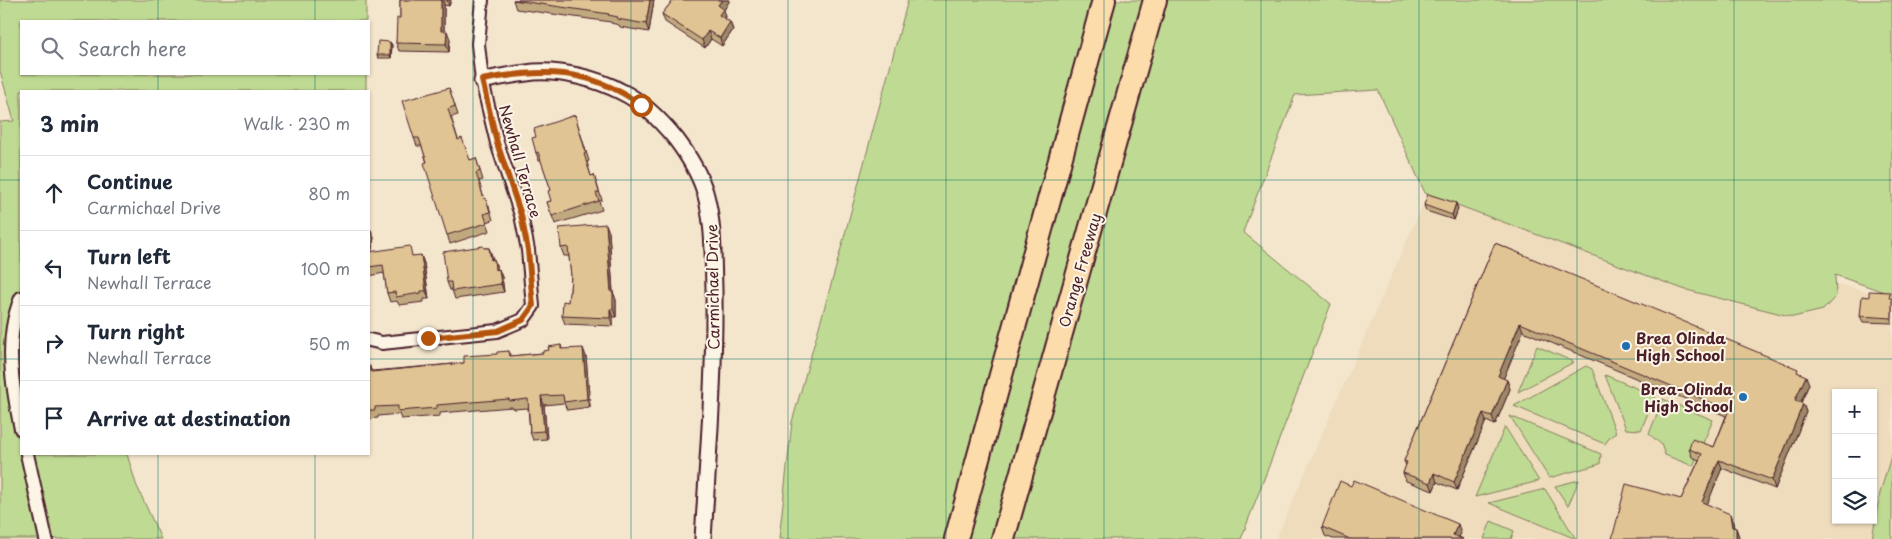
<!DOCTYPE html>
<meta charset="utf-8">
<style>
:root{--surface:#fff;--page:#f2f2f3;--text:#1f2937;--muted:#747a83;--line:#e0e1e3}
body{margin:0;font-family:"Playpen Sans",sans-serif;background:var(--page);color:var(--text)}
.controls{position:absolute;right:15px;bottom:15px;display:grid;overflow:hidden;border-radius:0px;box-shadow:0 1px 4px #0004}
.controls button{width:45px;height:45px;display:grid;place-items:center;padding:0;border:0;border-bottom:1px solid var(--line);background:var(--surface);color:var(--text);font:25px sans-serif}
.stop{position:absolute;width:15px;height:15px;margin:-11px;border:4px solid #b45309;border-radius:50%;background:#fff}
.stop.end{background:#b45309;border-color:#fff;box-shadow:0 1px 5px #0008}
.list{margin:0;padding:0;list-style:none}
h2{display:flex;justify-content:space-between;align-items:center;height:65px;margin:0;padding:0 20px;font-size:21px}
h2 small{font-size:16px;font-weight:400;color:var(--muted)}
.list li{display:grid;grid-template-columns:32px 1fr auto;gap:15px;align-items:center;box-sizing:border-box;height:75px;padding:0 20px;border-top:1px solid var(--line)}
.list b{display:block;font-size:19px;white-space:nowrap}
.list p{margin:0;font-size:16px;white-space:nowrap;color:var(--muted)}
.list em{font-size:16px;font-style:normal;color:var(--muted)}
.icon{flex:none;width:28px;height:28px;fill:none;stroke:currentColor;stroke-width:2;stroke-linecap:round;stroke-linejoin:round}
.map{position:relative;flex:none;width:1892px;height:539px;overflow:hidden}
.search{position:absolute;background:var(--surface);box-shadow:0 1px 4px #0004;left:20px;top:20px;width:350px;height:55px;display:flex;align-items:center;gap:12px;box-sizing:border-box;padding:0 18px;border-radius:0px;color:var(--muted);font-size:19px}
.panel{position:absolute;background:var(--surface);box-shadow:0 1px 4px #0004;left:20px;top:90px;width:350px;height:365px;border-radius:0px}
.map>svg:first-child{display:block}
</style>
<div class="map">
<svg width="1892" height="539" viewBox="0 0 1892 539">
<rect width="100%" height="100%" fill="#f4e6cd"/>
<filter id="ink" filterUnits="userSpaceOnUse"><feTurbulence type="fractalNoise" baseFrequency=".02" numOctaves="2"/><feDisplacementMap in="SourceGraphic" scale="10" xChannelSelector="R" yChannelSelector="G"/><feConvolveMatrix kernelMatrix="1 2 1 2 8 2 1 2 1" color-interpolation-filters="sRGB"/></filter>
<g filter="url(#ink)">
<path fill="#eedcbc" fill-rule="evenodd" d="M1436,174L1892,299V539H1276ZM1836,393H1873V520H1836Z"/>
<g fill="#bfdb93" stroke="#847d5f">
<polygon points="0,0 366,0 366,21 21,21 21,74 366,74 366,91 21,91 21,454 127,454 136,484 161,539 0,539 0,122 14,121 0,71"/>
<polygon points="908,0 1892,0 1892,296 1887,293 1835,275 1836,296 1823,310 1793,317 1683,289 1425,193 1378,90 1295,95 1243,232 1331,304 1241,539 779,539 792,422 836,267"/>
<polygon points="1537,346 1574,362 1518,392"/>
<polygon points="1586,366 1592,369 1616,433 1610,437 1605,444 1514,406"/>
<polygon points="1605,375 1655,396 1641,430 1626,429"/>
<polygon points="1663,399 1713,420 1693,466 1665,455 1661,444 1649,434"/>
<polygon points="1510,416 1601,454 1600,464 1549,478"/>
<polygon points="1505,427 1539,481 1475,497"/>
<polygon points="1892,453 1892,539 1872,539 1880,493"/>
<polygon points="1579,480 1568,506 1555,486"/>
<polygon points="1545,489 1576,539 1489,503"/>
<polygon points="1491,521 1514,531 1511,539 1484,539"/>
</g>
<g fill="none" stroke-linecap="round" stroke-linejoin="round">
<g stroke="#4a1f2b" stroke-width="16">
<g id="minor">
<path d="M21,298C4,339 12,386 21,429"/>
<polyline points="369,340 382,343 497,331 523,320 533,306 528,250 521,215 497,143 482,81 478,44 482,0"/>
<polyline points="27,454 46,539"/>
</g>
</g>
<g stroke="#4a1f2b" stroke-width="19">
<path id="tertiary" d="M482,81C499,77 517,74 534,72C562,70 598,79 622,92C643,102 662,122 676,139C688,155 699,172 705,192C714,223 713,257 714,289C715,373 708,456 703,539"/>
</g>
<g stroke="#4a1f2b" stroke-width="26">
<g id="motorway">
<polyline points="956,539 1104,0"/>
<polyline points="1003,539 1155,0"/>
</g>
</g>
<use href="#minor" stroke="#fcf5e5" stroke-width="12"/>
<use href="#tertiary" stroke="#fcf5e5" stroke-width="15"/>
<use href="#motorway" stroke="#fddcac" stroke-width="22"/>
</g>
<g fill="#c1a97f" stroke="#4a1f2b">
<polygon points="400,0 451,0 449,6 444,5 444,31 450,39 449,52 399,51 396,43 400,18"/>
<polygon points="513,0 654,0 649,32 620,27 619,25 611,23 611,22 516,9"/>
<polygon points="673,0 730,0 724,10 726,17 725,19 730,22 733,30 722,46 711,39 705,48 665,22 662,14"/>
<polygon points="390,42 392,45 391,58 378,58 377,55"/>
<polygon points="449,88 458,115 451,117 458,139 470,160 476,158 483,180 479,181 484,199 489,206 493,220 487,222 490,231 450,244 422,146 417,146 414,138"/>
<polygon points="575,115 589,161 587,162 591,176 594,175 602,200 599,201 602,210 555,224 547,202 551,201 551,190 541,160 539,161 536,153 536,137"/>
<polygon points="1456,203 1458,209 1454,220 1426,211 1424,205"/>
<polygon points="369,229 371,230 374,238 371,252 413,256 424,263 429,299 424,299 424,302 399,305 397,301 390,302 387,293 384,273 369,276"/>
<polygon points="609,232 613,292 616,300 616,317 613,317 613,326 565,324 562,316 568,302 570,292 571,276 569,256 564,256 561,248"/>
<polygon points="1495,243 1799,373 1809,384 1801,403 1803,404 1806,412 1775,489 1722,468 1707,504 1733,522 1734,528 1736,528 1739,537 1739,539 1681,499 1699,460 1692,457 1689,449 1714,447 1726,416 1523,331 1503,379 1507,380 1510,389 1495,425 1486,421 1457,490 1437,482 1433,491 1406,481 1403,473 1406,466 1404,461"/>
<polygon points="484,248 489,248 493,259 497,269 502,277 504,292 455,299 452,290 450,290 447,282"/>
<polygon points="1892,298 1892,323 1863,322 1860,316"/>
<polygon points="561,345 562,349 586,356 590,407 567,410 564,403 544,405 547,439 533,440 530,432 528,408 513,409 512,407 440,413 440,416 401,419 399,414 378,416 378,418 369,419 369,366 372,371 464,363 497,354 509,351 511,356 543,353"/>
<polygon points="1322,527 1461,533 1459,537 1463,539 1333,539 1325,536"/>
</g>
<g fill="#9d8968" stroke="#4a1f2b">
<polygon points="441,0 443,0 444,5 444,39 441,31"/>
<polygon points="447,0 451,0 449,6"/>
<polygon points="650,0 654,0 649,32 646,24"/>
<polygon points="722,0 730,0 724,10 726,17 722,23 719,15 718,5"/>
<polygon points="730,22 733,30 722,46 720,38"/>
<polygon points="447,31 450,39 449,52 446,44"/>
<polygon points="708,31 711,39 705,48 702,40"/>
<polygon points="390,42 392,45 391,58 390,55"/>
<polygon points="1456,203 1458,209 1454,220 1452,215"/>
<polygon points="606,224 609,232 613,293 613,292 616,300 616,317 613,309 611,292"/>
<polygon points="371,230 374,238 370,261 369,258 369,241"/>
<polygon points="489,248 492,256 494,268 491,260"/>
<polygon points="421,255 424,263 429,299 426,291"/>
<polygon points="494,259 497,267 498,278 495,270"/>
<polygon points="499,269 502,277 504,292 501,284"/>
<polygon points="610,309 613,317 613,326 610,318"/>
<polygon points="1520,323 1523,331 1501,385 1498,376"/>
<polygon points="583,348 586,356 590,407 587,399"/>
<polygon points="1806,376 1809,384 1798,408 1795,400"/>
<polygon points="1507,380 1510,389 1495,425 1492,416"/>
<polygon points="541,396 544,405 547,439 544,431"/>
<polygon points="1803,404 1806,412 1775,489 1772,480"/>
<polygon points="1483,413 1486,421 1457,490 1454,482"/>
<polygon points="1719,460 1722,468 1705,510 1702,502"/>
<polygon points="1434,473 1437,482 1433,491 1430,483"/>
<polygon points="1730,514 1733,522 1735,535 1732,527"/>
<polygon points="1458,524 1461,533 1458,539 1453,535"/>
<polygon points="1736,528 1739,537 1739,539 1736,539"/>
</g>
<g fill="#e0c494" stroke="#4a1f2b">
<polygon points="400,0 441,0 441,31 447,31 446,44 396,43 397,18 400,18"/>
<polygon points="513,0 650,0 646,24 617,19 618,17 608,15 609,14"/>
<polygon points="673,0 722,0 718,5 723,9 719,15 730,22 720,38 708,31 702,40 662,14"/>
<polygon points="378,41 390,42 390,55 377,55"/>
<polygon points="449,88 455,106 448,109 458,140 462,138 470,160 476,158 480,171 476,173 484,199 486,198 490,212 484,214 487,223 447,235 424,163 427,162 419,138 414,138 402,101"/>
<polygon points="575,115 586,153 584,154 591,176 594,175 599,192 596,193 599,201 552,216 547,202 551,201 548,191 551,190 538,152 536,153 532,138 536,137 534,129"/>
<polygon points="1428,194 1456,203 1452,215 1424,205"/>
<polygon points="606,224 611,292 613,292 613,309 610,309 610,318 562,316 563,301 568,302 569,292 570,292 571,276 568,247 561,248 559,228"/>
<polygon points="369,229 371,230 369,241"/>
<polygon points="1495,243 1798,369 1797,372 1806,376 1795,400 1803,404 1772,480 1719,460 1702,502 1730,514 1732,527 1736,528 1736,539 1612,539 1626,484 1681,499 1702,454 1689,449 1692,439 1714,447 1729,410 1520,323 1498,376 1507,380 1492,416 1483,413 1454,482 1434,473 1430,483 1403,473 1407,462 1404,461"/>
<polygon points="410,246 412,256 421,255 426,291 421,291 421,293 396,297 395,292 387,293 383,265 369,267 369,252"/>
<polygon points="483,246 484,248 489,248 491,260 494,259 495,270 499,269 501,284 452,291 451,282 447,282 443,252"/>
<polygon points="1869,291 1890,292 1889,298 1892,298 1892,318 1860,316 1862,296 1869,297"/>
<polygon points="561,345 561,349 583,348 587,399 564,402 563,395 541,396 544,431 530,432 528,399 510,401 509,399 437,405 437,408 398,411 398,406 375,407 375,410 369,410 369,366 370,366 371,372 464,363 464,356 497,354 497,352 509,351 510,356 543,353 543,351 549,350 548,347"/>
<polygon points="1354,480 1458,524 1453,535 1463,539 1350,539 1322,527 1340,481 1351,486"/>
</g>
</g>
<g fill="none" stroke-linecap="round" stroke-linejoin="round" filter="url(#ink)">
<path stroke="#b45309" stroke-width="6" d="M428,338L498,331L523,320L533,306L528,250L521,215L497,143L482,80C542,68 590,68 641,105"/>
</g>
<path fill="none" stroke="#0f766e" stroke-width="1" stroke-opacity="0.55" d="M158,0V21M315,0V21M473,0V539M631,0V539M788,0V539M946,0V539M1104,0V539M1261,0V539M1419,0V539M1577,0V539M1734,0V539M158,74V91M315,74V91M0,180H21M369,180H1892M0,359H21M369,359H1892M158,454V539M315,454V539"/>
<g fill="#1f6fb2" stroke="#fcf5e5" stroke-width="2">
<circle cx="1626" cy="346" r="5"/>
<circle cx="1743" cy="397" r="5"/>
</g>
<g text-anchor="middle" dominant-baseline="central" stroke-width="4" stroke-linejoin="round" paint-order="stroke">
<g font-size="15" fill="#4a1f2b" stroke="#fcf5e5">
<text transform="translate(521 161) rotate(74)">Newhall Terrace</text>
<text transform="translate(1079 270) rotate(-74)">Orange Freeway</text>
<text transform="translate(712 287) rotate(-91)">Carmichael Drive</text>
</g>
<g font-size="15" font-weight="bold" fill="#4a1f2b" stroke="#fcf5e5" text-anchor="start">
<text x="1636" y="337">Brea Olinda<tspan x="1636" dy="17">High School</tspan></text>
<text x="1733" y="388" text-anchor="end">Brea-Olinda<tspan x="1733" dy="17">High School</tspan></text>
</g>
</g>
</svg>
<div class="controls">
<button>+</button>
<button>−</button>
<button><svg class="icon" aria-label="layers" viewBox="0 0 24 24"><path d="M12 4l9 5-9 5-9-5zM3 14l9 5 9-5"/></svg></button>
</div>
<div class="stop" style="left:641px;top:105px"></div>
<div class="stop end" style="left:428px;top:338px"></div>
<div class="search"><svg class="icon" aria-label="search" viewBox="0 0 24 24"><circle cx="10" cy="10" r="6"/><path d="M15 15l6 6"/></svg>Search here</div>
<section class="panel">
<h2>3 min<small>Walk · 230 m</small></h2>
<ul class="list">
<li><svg class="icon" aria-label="ahead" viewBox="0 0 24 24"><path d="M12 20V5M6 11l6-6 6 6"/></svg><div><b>Continue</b><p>Carmichael Drive</p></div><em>80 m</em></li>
<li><svg class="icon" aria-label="left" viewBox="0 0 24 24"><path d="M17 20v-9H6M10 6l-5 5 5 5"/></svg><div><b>Turn left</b><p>Newhall Terrace</p></div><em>100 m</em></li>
<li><svg class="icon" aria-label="right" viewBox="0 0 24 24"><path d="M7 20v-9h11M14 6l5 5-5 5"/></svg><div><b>Turn right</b><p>Newhall Terrace</p></div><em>50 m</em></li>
<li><svg class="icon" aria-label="arrive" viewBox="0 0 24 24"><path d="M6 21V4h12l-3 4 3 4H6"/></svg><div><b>Arrive at destination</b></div></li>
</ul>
</section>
</div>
